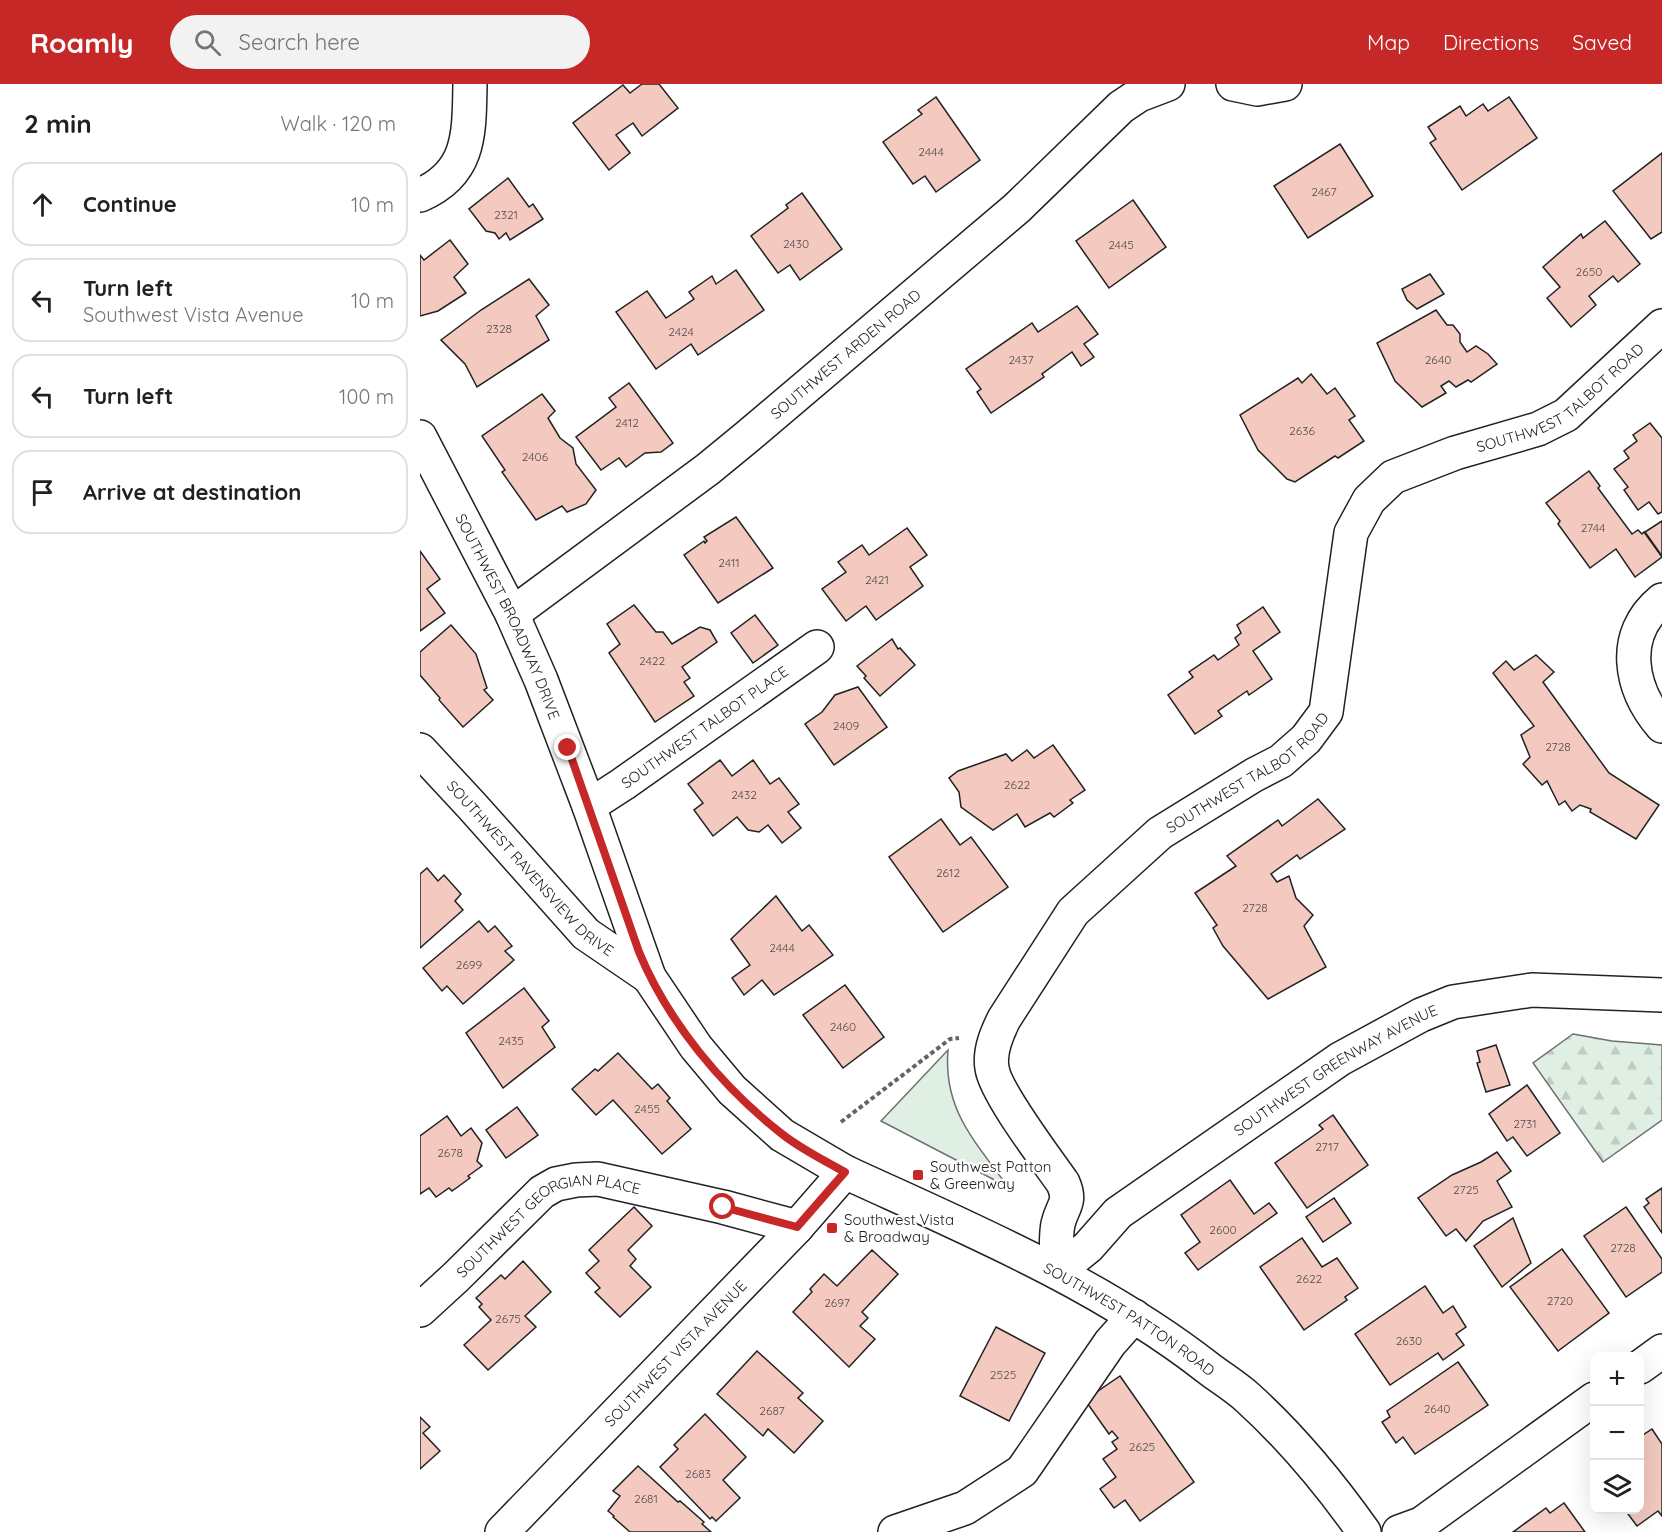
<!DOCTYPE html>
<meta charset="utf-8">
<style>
:root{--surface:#fff;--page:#f2f2f2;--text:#202124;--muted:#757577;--line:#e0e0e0;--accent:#c62828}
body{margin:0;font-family:Quicksand,sans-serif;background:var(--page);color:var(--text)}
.controls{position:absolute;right:18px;bottom:18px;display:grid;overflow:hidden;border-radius:12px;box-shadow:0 6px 24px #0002}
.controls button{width:54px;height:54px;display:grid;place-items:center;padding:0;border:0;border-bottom:2px solid var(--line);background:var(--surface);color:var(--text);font:30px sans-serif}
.stop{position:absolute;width:18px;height:18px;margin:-14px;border:4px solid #c62828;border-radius:50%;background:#fff}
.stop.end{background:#c62828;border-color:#fff;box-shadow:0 2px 6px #0008}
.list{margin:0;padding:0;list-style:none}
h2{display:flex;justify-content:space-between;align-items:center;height:78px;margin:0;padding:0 24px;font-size:26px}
h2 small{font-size:20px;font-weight:400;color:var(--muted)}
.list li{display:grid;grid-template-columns:39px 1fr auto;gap:18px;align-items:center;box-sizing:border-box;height:84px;margin:0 12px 12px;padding:0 12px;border:2px solid var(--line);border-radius:18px}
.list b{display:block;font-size:22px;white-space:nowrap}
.list p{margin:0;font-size:20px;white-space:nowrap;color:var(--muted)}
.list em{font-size:20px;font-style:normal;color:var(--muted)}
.icon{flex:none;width:33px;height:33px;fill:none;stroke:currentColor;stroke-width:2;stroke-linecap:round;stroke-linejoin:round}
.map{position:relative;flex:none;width:1242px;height:1448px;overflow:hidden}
header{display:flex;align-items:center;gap:36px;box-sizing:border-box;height:84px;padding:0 30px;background:var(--accent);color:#fff}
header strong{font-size:28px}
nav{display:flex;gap:33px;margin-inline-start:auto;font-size:21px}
.search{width:420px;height:54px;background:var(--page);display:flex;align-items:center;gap:15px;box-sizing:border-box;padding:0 21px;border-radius:33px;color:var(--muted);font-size:22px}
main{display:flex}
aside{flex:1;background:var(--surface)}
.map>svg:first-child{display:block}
</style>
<header>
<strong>Roamly</strong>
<div class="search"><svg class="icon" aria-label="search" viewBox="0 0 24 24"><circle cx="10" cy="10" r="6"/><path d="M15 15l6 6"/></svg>Search here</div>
<nav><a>Map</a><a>Directions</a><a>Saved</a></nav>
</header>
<main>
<aside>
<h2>2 min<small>Walk · 120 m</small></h2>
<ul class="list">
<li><svg class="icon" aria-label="ahead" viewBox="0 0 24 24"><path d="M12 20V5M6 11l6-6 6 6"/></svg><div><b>Continue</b></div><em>10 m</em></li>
<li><svg class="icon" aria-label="left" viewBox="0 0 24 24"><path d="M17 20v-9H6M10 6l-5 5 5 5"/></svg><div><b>Turn left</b><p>Southwest Vista Avenue</p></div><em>10 m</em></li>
<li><svg class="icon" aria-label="left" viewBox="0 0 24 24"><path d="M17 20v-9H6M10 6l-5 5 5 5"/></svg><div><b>Turn left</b></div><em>100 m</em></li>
<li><svg class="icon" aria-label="arrive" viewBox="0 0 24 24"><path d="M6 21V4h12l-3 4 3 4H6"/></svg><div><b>Arrive at destination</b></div></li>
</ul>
</aside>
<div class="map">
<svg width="1242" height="1448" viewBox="0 0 1242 1448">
<defs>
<pattern id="forest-firs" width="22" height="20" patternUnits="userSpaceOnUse" patternTransform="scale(1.5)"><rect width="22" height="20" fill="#e0efe3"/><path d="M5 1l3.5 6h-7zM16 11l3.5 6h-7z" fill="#c0cdc2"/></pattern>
</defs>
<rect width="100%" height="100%" fill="#fff"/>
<polygon fill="url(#forest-firs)" stroke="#6f6f6f" stroke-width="1.5" points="1153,950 1192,957 1242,961 1242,1036 1183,1078 1113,979"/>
<path fill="#e0efe3" stroke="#6f6f6f" stroke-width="1.5" d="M528,966C523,1026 555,1057 588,1103L461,1037Z"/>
<g fill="#f3c9c0" stroke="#222" stroke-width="1.5">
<polygon points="222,0 239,0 258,24 222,52 213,39 196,51 210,69 189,86 153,39 203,1 210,9"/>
<polygon points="516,13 560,76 516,108 505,92 493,100 463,58 502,30 498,26"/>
<polygon points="1089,13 1117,54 1042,106 1010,59 1016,55 1008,43 1040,22 1046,32 1063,20 1068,27"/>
<polygon points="920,60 953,112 888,154 854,102"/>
<polygon points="1242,69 1242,148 1231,155 1193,107"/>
<polygon points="88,94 109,123 113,120 123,135 90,156 86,149 79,155 75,149 66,147 49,125"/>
<polygon points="382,109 422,165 380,196 370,181 358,189 331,152 368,124 366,121"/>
<polygon points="713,116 746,163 689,204 656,157"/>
<polygon points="1185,137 1220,180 1198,198 1193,192 1169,212 1176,221 1151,243 1127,214 1140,203 1123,183 1161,150 1163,154"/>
<polygon points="30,156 48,180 34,193 46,209 18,227 0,232 0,171 4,176"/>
<polygon points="316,186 344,226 278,271 271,260 236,285 196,228 227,207 246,234 274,215 269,208 292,192 296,200"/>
<polygon points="1010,190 1024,210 997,225 987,216 982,205"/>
<polygon points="109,195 129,221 116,232 129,256 57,303 45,280 21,256 61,226"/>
<polygon points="657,222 678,250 664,260 674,273 661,282 652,268 622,290 624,293 571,329 557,308 561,305 546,285 612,239 618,248"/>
<polygon points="1016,226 1027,241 1033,241 1040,250 1040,258 1047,268 1056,262 1068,270 1077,280 1051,298 1048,296 1036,303 1029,297 1021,302 1026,309 1002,323 975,297 957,259"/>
<polygon points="891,290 907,310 915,304 935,332 929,336 944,357 918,374 915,372 875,398 867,395 838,366 820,331 878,294 882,299"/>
<polygon points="209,299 253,359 241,368 225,369 206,383 199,374 181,386 156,353 196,323 189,314"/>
<polygon points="122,310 135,327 128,334 140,354 153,364 156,380 176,406 166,420 147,428 142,422 116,436 82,388 85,386 62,352"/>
<polygon points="1230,339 1242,354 1242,428 1238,430 1229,418 1218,426 1204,406 1208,403 1194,385 1209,374 1204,367 1217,357 1213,351"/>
<polygon points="1169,387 1180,402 1178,404 1212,450 1218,446 1222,450 1224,448 1242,473 1215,493 1196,465 1170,484 1138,440 1140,437 1126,419"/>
<polygon points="316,433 353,484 298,519 264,471 284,457 285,459 287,457 284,453"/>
<polygon points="1242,437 1242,472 1225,448"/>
<polygon points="487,444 507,471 490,483 503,502 456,536 446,522 426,537 402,505 426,488 418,478 442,461 449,471"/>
<polygon points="0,467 20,495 7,505 25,529 0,547"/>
<polygon points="214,521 236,548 243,548 252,560 280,543 290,546 297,558 262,583 270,594 264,598 274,612 235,638 189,569 200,560 187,540"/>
<polygon points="843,523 860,548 833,567 852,595 829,611 827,607 798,627 802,632 775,650 748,611 773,593 769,588 794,571 798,576 819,561 815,554 821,549 817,541"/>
<polygon points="335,531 358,561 333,579 311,549"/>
<polygon points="31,541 56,570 67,604 64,606 73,616 43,643 19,616 20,614 0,591 0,568"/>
<polygon points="472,555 478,565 480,564 495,581 460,612 444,594 446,592 437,582"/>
<polygon points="1116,571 1134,588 1123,598 1189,689 1239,721 1216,755 1170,728 1171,725 1160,721 1152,727 1145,717 1139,721 1127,697 1122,701 1103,680 1110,673 1101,651 1114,642 1073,589 1086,577 1094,586"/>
<polygon points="438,603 467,643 414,681 385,640 402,628 415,611"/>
<polygon points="633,661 665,706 650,716 653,719 634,733 630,729 605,743 597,730 573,746 541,723 539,708 529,694 538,687 586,670 592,677 607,666 614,674"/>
<polygon points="300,676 312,692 333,676 350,700 359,694 379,720 368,728 381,744 362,759 348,741 339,748 328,746 317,733 293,752 274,726 283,719 268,700"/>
<polygon points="898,715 925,745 880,775 877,771 851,790 857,798 869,792 876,814 893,831 884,842 906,883 848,915 803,862 793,844 797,841 775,809 816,782 807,772 858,736 862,742"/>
<polygon points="521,735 540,761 551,753 588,803 523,848 469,773"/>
<polygon points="7,784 18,797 24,791 41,810 35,817 43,826 0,864 0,790"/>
<polygon points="356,812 382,847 389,841 413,871 354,911 342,896 324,911 312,894 330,881 311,855"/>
<polygon points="59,837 68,848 75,842 92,862 85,867 94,876 43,920 27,902 22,907 3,884"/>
<polygon points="425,901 464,953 423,984 383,931"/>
<polygon points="104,904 129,937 122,943 135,963 83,1004 46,949"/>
<polygon points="1076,961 1090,1001 1066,1008 1057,979 1060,978 1057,967"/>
<polygon points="198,969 232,1005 238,1000 250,1014 247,1017 271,1045 242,1070 193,1016 176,1031 152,1005 175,985 178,987"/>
<polygon points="1107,1001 1140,1049 1107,1072 1093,1053 1087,1057 1069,1030"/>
<polygon points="97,1023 118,1051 86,1074 66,1046"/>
<polygon points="913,1031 948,1081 887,1124 855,1079 903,1045 899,1041"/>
<polygon points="27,1032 41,1052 51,1044 62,1059 57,1077 62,1082 48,1092 50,1094 32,1107 29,1104 16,1113 9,1104 0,1110 0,1052"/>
<polygon points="1077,1068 1091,1087 1077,1097 1092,1123 1063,1137 1046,1157 1036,1145 1026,1152 998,1114 1032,1091 1061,1078"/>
<polygon points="810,1096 834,1130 849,1119 857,1129 778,1186 765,1169 780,1158 761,1131"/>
<polygon points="1242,1104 1242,1149 1224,1123 1229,1119 1226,1115"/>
<polygon points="914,1114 931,1139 903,1158 886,1133"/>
<polygon points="214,1123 232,1142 208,1166 216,1175 210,1182 231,1203 200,1233 175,1208 180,1204 166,1189 179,1177 169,1166"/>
<polygon points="1206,1123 1242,1175 1242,1188 1206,1213 1164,1152"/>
<polygon points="1093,1134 1111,1179 1082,1203 1054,1162"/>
<polygon points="882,1154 902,1183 917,1174 938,1204 925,1213 927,1216 884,1246 840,1183"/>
<polygon points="1142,1165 1189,1229 1138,1267 1090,1203"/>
<polygon points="452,1166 478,1190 442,1228 448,1234 440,1242 455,1255 429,1283 373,1228 392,1208 390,1205 404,1190 417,1202"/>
<polygon points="103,1177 131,1208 105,1232 116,1243 68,1286 44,1261 71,1236 59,1223 62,1220 56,1214 81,1191 85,1195"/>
<polygon points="1005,1202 1023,1229 1033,1222 1046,1243 1036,1250 1044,1261 1023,1276 1018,1269 970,1301 935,1250"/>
<polygon points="576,1243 625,1269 589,1337 540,1312"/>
<polygon points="337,1267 383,1309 378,1314 403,1337 374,1369 348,1345 343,1352 297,1310"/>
<polygon points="1038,1278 1068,1321 995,1370 983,1353 976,1359 962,1338 970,1333 967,1327"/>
<polygon points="700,1292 774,1398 720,1437 705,1416 694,1424 680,1405 696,1393 683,1375 697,1365 692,1358 698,1354 692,1347 689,1350 665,1316"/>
<polygon points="285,1330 326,1373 303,1396 320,1414 296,1437 292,1433 290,1435 240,1383 258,1365 254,1361"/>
<polygon points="0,1333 10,1343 3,1349 20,1367 0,1385"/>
<polygon points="1232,1345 1242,1360 1242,1432 1238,1427 1217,1442 1205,1426 1220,1426 1220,1353"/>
<polygon points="218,1382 258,1418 260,1417 284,1438 282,1440 291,1448 210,1448 193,1433 194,1432 188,1427 200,1412 193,1407"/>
<polygon points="1144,1419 1165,1448 1093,1448 1126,1424 1130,1429"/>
</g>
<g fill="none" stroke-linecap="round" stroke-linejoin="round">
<g stroke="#222" stroke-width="36">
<g id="minor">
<polyline points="813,0 837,5 865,0"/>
<path d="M0,111C51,89 49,49 50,0"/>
<path id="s1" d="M0,353L92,530L121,596L169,722L229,893L276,963L312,1006L362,1051L425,1088"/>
<path d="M1242,516C1199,551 1210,605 1242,642"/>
<path id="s2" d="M92,530L288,385L327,353L597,124L701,23L719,11L748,0"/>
<path id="s3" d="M0,666L52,722L166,850L229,893"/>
<path id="s4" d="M169,722L203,700L397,563"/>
<path id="s5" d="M637,1188C637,1173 635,1154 638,1140C642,1122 652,1119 643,1099C627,1076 575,1008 572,984C569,967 577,949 584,935L653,828L740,749L834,691L861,677L886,655L906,628L931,449L949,416L973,393L1035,369L1118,345L1146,331L1242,242"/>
<path id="s6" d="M637,1188L668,1163L698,1129L920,975L1001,931L1033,918L1112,906L1242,911"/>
<path id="s7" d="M0,1226L36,1193L122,1108L136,1100L156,1096L178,1095L303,1123L377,1143"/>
<polyline points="1220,1283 1242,1267"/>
<polyline points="475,1448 545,1424 602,1387 690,1259 714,1232"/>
<polyline points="979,1448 1001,1440 1174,1315"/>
</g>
</g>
<g stroke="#222" stroke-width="36">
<g id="major">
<path id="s8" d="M82,1448L377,1143L425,1088C549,1145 679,1199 788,1284C801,1294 816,1303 828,1314C871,1353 910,1400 944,1448"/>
</g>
</g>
<polyline stroke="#646464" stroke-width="4" stroke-dasharray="4.5 3" stroke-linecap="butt" points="421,1038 530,955 539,954"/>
<use href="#minor" stroke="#fff" stroke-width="33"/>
<use href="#major" stroke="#fff" stroke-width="33"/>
</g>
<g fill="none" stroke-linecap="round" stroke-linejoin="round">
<path stroke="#c62828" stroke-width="8" d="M148,664L219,868C248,938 302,1003 362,1050C381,1065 403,1076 425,1088L377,1143L303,1123"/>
</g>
<g fill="#c62828" stroke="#fff" stroke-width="2">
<rect x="492" y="1085" width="12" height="12" rx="3"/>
<rect x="406" y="1138" width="12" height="12" rx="3"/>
</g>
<g text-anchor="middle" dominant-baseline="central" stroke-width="4.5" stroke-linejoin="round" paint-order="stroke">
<g font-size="12" fill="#564c4a">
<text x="511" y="67">2444</text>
<text x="904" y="107">2467</text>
<text x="86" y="130">2321</text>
<text x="376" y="159">2430</text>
<text x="701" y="160">2445</text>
<text x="1169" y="187">2650</text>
<text x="79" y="244">2328</text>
<text x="261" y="247">2424</text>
<text x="601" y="275">2437</text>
<text x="1018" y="275">2640</text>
<text x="207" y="338">2412</text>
<text x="882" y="346">2636</text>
<text x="115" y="372">2406</text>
<text x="1173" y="443">2744</text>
<text x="309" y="478">2411</text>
<text x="457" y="495">2421</text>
<text x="232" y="576">2422</text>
<text x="426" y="641">2409</text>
<text x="1138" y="662">2728</text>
<text x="597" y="700">2622</text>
<text x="324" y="710">2432</text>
<text x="528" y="788">2612</text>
<text x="835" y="823">2728</text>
<text x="362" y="863">2444</text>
<text x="49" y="880">2699</text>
<text x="423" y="942">2460</text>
<text x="91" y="956">2435</text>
<text x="227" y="1024">2455</text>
<text x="1105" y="1039">2731</text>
<text x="907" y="1062">2717</text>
<text x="30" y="1068">2678</text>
<text x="1046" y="1105">2725</text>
<text x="803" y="1145">2600</text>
<text x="1203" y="1163">2728</text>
<text x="889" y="1194">2622</text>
<text x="1140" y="1216">2720</text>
<text x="417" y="1218">2697</text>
<text x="88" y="1234">2675</text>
<text x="989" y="1256">2630</text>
<text x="583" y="1290">2525</text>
<text x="1017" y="1324">2640</text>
<text x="352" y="1326">2687</text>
<text x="722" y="1362">2625</text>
<text x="278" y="1389">2683</text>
<text x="226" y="1414">2681</text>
</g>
<g font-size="15" fill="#222" stroke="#fff">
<text stroke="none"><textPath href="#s2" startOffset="423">SOUTHWEST ARDEN ROAD</textPath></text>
<text stroke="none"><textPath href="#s5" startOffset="1170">SOUTHWEST TALBOT ROAD</textPath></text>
<text stroke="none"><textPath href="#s1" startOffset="200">SOUTHWEST BROADWAY DRIVE</textPath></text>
<text stroke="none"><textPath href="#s4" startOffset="140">SOUTHWEST TALBOT PLACE</textPath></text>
<text stroke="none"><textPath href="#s5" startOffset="630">SOUTHWEST TALBOT ROAD</textPath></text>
<text stroke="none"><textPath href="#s3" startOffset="162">SOUTHWEST RAVENSVIEW DRIVE</textPath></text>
<text stroke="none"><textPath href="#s6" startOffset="346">SOUTHWEST GREENWAY AVENUE</textPath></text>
<text stroke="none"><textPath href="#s7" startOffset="162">SOUTHWEST GEORGIAN PLACE</textPath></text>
<text stroke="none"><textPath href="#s8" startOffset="818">SOUTHWEST PATTON ROAD</textPath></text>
<text stroke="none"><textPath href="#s8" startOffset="249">SOUTHWEST VISTA AVENUE</textPath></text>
</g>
<g font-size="15" fill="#222" stroke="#fff" text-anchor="start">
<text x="510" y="1082">Southwest Patton<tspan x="510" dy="17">&amp; Greenway</tspan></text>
<text x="424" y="1135">Southwest Vista<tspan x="424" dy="17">&amp; Broadway</tspan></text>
</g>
</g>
</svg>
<div class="controls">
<button>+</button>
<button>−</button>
<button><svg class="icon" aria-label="layers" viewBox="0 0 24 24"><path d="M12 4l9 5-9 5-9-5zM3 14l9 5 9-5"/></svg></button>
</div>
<div class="stop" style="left:303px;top:1123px"></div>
<div class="stop end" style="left:148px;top:664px"></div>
</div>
</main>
